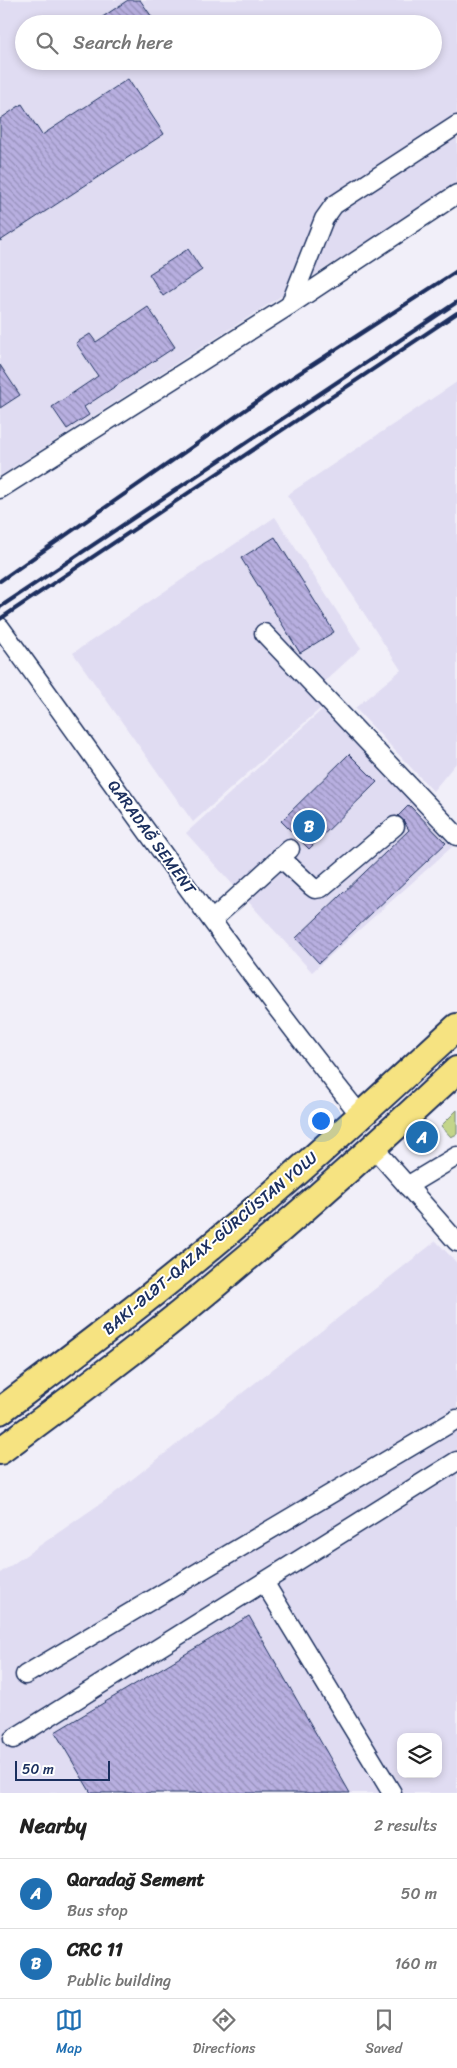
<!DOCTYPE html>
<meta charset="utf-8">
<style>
:root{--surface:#fff;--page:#f6f6f6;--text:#222;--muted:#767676;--line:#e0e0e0;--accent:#1f6fb2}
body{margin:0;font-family:Sriracha,sans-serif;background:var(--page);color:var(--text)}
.controls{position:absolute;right:15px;bottom:15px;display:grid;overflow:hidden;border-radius:10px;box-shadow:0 2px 8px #0003}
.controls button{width:45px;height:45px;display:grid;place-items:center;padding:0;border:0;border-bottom:1px solid var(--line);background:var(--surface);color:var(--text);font:25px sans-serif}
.scale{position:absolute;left:15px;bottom:12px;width:95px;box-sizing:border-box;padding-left:5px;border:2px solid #1b2f5e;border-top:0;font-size:14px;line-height:18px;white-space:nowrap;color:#1b2f5e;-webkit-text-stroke:4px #fff;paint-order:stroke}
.you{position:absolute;left:320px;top:1120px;width:18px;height:18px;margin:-12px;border:4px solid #fff;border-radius:50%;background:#1a73e8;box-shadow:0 0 0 8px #1a73e833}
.badge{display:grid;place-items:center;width:32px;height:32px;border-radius:50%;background:var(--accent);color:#fff;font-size:16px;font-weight:700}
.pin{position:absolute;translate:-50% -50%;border:2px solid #fff;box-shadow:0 1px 5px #0006}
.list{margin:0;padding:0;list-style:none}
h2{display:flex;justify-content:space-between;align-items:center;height:65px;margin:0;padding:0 20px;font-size:21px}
h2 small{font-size:16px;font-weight:400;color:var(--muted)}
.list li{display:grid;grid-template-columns:32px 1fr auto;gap:15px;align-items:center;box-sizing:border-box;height:70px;padding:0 20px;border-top:1px solid var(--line)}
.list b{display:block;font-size:19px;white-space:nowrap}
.list p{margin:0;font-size:16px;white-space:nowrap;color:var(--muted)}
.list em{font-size:16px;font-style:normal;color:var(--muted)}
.icon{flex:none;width:28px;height:28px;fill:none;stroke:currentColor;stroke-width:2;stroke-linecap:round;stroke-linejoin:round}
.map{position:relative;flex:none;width:457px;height:1793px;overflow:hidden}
.search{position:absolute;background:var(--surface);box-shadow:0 2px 8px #0003;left:15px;right:15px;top:15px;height:55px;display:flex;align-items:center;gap:12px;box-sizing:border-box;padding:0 18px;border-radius:28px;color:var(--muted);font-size:19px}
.sheet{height:205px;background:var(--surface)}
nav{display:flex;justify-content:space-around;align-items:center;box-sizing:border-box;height:70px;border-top:1px solid var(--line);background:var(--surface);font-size:14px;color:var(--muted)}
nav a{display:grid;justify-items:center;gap:2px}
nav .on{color:var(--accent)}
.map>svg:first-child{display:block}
</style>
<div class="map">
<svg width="457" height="1793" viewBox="0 0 457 1793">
<defs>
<pattern id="building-back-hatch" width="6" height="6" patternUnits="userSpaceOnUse" patternTransform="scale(1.25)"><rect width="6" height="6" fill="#b8afe0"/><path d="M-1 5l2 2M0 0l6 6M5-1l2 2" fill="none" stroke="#958fb9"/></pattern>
</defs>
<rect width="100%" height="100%" fill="#f1eff9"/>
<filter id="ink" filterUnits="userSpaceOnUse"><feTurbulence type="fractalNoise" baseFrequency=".02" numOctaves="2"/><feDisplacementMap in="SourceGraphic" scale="10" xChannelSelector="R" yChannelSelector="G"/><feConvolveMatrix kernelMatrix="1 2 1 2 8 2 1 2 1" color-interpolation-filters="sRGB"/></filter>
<g filter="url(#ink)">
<g fill="#e0dcf2" fill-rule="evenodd">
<path d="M0,0H457V184L0,476ZM24,24H433V61H24Z"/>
<polygon points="457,382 457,762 433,791 355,708 401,670 287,495"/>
<polygon points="275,517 361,648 311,694 322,707 193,822 73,653"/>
<polygon points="324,708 453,846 312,972 186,833"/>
<path d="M436,1241L457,1263V1793H0V1573L107,1499ZM401,1737H438V1774H401Z"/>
</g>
<polygon fill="#c3d58a" stroke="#6f8274" points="457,1110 457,1134 451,1137 441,1126"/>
<g fill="url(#building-back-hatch)" stroke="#1b2f5e">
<polygon points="128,0 140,0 152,17 141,24 92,24"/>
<polygon points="128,79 164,134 0,241 0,119 22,104 42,135"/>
<polygon points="188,249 202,270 163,296 149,274"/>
<polygon points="148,307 175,347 84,407 89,415 67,429 52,407 98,376 76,343 90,334 96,342"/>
<polygon points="0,365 20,395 0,408"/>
<polygon points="275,537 334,632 300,653 241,558"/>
<polygon points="349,754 377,782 309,849 281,821"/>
<polygon points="409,805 446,843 319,963 296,938 409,830 403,820 398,816"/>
<polygon points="249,1616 350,1793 91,1793 55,1732"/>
</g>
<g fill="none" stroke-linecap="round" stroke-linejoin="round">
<g stroke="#1b2f5e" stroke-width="21">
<g id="minor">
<polyline points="290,305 324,219 334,205 457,125"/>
<polyline points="0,489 290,305 457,194"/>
<path d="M0,627C119,791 234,958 361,1116"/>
<polyline points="264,633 457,836"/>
<polyline points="280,857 311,886 315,889 321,888 395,826"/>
<polyline points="212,920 290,849"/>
<polyline points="373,1147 457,1242"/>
<polyline points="407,1186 457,1156"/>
<polyline points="264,1582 392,1793"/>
<polyline points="25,1675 457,1419"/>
<polyline points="13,1739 457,1461"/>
</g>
</g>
<g stroke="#1b2f5e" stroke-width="30">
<g id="highway">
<path d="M0,1411C74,1355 149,1299 220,1239C301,1171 379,1099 457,1027"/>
<path d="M0,1451C80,1392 160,1332 236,1267C312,1204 385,1137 457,1070"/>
</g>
</g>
<use href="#minor" stroke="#fff" stroke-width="18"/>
<use href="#highway" stroke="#f6e381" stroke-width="26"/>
<g stroke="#1b2f5e" stroke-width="4">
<polyline points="0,581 278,387 457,271"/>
<polyline points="0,607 457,302"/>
<polyline points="0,619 457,313"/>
</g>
</g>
</g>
<g text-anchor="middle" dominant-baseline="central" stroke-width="4" stroke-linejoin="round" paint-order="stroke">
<g font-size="16" fill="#1b2f5e" stroke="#fff">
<text transform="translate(152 837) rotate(54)">QARADAĞ SEMENT</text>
<text transform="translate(210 1243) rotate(-40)">BAKI-ƏLƏT-QAZAX-GÜRCÜSTAN YOLU</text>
</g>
</g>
</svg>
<div class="controls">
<button><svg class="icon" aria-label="layers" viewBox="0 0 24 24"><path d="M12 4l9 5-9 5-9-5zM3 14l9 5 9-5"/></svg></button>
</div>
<div class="scale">50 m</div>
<div class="you"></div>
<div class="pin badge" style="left:422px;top:1137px">A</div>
<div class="pin badge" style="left:309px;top:826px">B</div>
<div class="search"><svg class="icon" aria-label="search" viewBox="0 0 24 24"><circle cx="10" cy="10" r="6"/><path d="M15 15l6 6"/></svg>Search here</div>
</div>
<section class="sheet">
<h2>Nearby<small>2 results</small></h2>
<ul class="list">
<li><span class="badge">A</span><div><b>Qaradağ Sement</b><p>Bus stop</p></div><em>50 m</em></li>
<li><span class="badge">B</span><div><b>CRC 11</b><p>Public building</p></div><em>160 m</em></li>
</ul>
</section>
<nav>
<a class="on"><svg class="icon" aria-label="map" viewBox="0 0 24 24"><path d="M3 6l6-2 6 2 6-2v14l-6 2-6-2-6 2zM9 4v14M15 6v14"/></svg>Map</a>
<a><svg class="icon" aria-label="directions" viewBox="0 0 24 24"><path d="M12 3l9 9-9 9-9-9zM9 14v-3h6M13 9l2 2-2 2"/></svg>Directions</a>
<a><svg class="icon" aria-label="saved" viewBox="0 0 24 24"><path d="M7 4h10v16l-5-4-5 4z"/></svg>Saved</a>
</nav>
